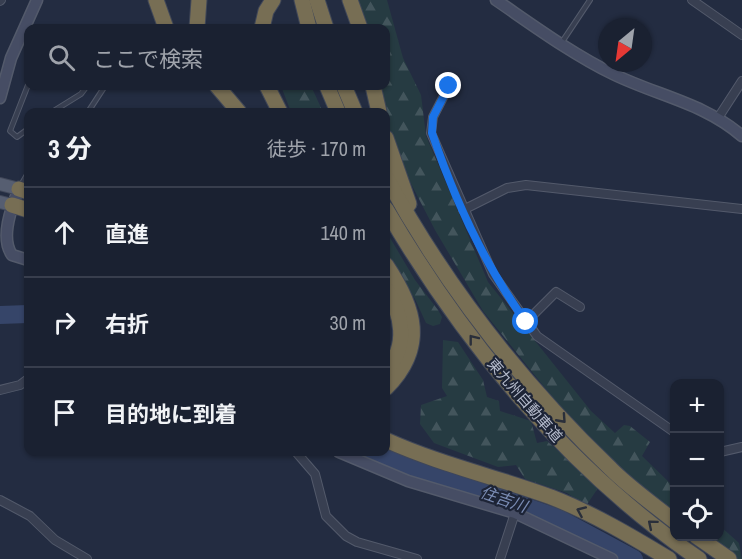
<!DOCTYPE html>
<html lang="ja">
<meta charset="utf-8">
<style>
:root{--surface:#1a2131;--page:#232939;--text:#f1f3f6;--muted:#9fa3ab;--line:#383e4d}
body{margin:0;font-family:"Archivo Narrow","Noto Sans JP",sans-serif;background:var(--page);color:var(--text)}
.controls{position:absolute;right:18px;bottom:18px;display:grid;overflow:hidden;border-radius:12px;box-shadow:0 2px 4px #0004}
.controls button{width:54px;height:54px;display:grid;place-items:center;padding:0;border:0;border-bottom:2px solid var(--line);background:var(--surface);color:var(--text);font:30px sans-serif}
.compass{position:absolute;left:598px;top:18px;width:54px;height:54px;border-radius:50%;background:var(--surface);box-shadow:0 2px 4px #0004;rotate:209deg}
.stop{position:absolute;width:18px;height:18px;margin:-14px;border:4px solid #1a73e8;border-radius:50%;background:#fff}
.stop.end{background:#1a73e8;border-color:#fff;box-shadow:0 2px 6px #0008}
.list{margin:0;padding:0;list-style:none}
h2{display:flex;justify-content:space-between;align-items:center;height:78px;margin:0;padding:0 24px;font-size:26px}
h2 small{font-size:20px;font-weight:400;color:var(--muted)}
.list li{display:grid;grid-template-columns:39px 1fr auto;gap:18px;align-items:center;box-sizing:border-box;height:90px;padding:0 24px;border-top:2px solid var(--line)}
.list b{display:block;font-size:22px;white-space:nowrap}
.list em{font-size:20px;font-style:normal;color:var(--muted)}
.icon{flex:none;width:33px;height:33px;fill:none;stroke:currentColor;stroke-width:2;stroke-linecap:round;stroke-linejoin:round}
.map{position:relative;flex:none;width:742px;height:559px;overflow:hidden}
.search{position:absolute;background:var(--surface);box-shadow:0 2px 4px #0004;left:24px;top:24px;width:366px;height:66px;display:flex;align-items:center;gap:15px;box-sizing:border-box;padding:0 21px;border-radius:12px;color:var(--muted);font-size:22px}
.panel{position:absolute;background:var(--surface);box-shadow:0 2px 4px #0004;left:24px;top:108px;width:366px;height:348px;border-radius:12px}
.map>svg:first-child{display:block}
</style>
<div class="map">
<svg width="742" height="559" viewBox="0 0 742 559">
<defs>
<pattern id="forest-firs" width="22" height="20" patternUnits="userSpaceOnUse" patternTransform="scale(1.5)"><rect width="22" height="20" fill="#263b42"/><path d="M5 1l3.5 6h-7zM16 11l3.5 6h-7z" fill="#43555c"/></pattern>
</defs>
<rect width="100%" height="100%" fill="#232c41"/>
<g fill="url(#forest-firs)">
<path d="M358,0H387L403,58L421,95L426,136L488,282L591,411L615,433L624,425L630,426L650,442L642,456L674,487V513L619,470L566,414L483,311L435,230L391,145C385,125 383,105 376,86H386V28H365Z"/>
<polygon points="281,86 311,86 323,112 291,112"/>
<polygon points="386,231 415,280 438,310 442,317 440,324 433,326 426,323 415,299 386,257"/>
<polygon points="443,340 458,342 483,380 487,397 499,401 500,411 531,421 537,443 547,441 592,481 598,488 586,506 567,493 525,479 516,465 498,467 434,443 420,424 421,405 447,396 442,388"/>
<polygon points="720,526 739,543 742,559 736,559 705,537 720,536"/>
</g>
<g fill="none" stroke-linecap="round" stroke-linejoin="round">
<g stroke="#364569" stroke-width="18">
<polyline points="0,315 28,314"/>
<polyline points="368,452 558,518 634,559"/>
</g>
<g stroke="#535a6b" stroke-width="6">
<g id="lane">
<polyline points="562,42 590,0"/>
<polyline points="28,85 10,131 17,137 28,129"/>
<polyline points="52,112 81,94 87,86"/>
<polyline points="88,112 105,86"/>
<polyline points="21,185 28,173"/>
</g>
</g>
<g stroke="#535a6b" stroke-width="10">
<g id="street">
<polyline points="692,0 742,35"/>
<polyline points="0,1 1,0"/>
<polyline points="449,86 433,117 431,133 493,274 537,336 674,432"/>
<polyline points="718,118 742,81"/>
<polyline points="463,210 507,188 526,185 742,209"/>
<polyline points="526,322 556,292 580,307"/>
<polyline points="0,390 20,385 28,379"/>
<polyline points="296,452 315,474 326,516 346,536 357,542 417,559"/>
<polyline points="720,452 742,447"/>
<polyline points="0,500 30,516 55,540 87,559"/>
<polyline points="500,559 515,513"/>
</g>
</g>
<g stroke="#535a6b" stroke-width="13">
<g id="secondary">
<path d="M496,0C534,26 572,54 613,74C658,96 704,103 742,136"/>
<polyline points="0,98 11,58 37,0"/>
<path d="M19,189C11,208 0,238 12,255L28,260"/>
<polyline points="339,452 408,481 515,513 612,559"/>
</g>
</g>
<g stroke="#41485a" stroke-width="14">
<g id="primary">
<polyline points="0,184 19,189"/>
<polyline points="0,202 12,205"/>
</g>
</g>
<g stroke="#404758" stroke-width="17">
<g id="highway">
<polyline points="156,0 166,28"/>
<polyline points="302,0 309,28"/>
<polyline points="317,0 326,28"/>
<polyline points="350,0 360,28"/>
<polyline points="197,28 199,0"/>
<polyline points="262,28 266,11 273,0"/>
<polyline points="217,86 239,112"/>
<polyline points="267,86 280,112"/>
<polyline points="327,86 338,112"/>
<polyline points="344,86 355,112"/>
<polyline points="373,86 379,112"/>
<polyline points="386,138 409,204"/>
<path d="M386,177C445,285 522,384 611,469C630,488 653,504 674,521"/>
<polyline points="19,189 28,192"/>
<polyline points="12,205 28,210"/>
<path d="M386,209C465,344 569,470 699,559"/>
<path d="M386,265C415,308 427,347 386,388"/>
<path d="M386,289C402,313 409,347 386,369"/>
<path d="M386,440C439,464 496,477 551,497C592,513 631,536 669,559"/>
<polyline points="696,536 729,559"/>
</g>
</g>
<use href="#lane" stroke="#383f51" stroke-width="4"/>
<use href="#street" stroke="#383f51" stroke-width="8"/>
<use href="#secondary" stroke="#464d64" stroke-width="10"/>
<use href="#primary" stroke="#565e71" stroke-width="12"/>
<use href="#highway" stroke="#776e54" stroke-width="15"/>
</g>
<defs><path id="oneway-chevron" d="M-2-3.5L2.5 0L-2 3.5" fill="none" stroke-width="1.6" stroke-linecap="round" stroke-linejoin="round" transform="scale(1.5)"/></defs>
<g stroke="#2a2f3a">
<use href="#oneway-chevron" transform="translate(473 339) rotate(-128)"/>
<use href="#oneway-chevron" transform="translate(562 419) rotate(48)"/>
<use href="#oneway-chevron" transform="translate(581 511) rotate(-156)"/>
<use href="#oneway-chevron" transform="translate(652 524) rotate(-140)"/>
</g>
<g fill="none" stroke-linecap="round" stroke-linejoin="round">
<path stroke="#1a73e8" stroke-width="8" d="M449,86L433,117L432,133C455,201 484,264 526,322"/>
</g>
<g text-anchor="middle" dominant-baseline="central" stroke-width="4.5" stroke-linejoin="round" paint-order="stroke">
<g font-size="15" fill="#b4bacb" stroke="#1d2436">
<text transform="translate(525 400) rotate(49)">東九州自動車道</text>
</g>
<g font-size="16" font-style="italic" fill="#7a8cb4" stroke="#1d2436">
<text transform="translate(504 499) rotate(19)">住吉川</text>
</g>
</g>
</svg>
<div class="controls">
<button>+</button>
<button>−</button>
<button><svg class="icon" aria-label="locate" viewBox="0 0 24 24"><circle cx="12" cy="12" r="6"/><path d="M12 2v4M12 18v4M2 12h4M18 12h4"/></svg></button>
</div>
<svg class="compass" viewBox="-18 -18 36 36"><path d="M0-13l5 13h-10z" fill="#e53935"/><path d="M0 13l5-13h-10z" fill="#9fa3ab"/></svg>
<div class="stop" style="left:526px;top:322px"></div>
<div class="stop end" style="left:449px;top:86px"></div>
<div class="search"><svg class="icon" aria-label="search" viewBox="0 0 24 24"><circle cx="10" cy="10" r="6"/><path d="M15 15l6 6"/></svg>ここで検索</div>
<section class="panel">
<h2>3 分<small>徒歩 · 170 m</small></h2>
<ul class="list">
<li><svg class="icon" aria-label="ahead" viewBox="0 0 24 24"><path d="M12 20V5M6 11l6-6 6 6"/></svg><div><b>直進</b></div><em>140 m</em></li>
<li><svg class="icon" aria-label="right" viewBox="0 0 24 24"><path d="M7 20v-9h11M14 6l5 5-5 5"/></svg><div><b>右折</b></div><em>30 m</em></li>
<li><svg class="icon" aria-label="arrive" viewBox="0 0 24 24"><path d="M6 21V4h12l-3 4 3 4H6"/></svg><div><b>目的地に到着</b></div></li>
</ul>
</section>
</div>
